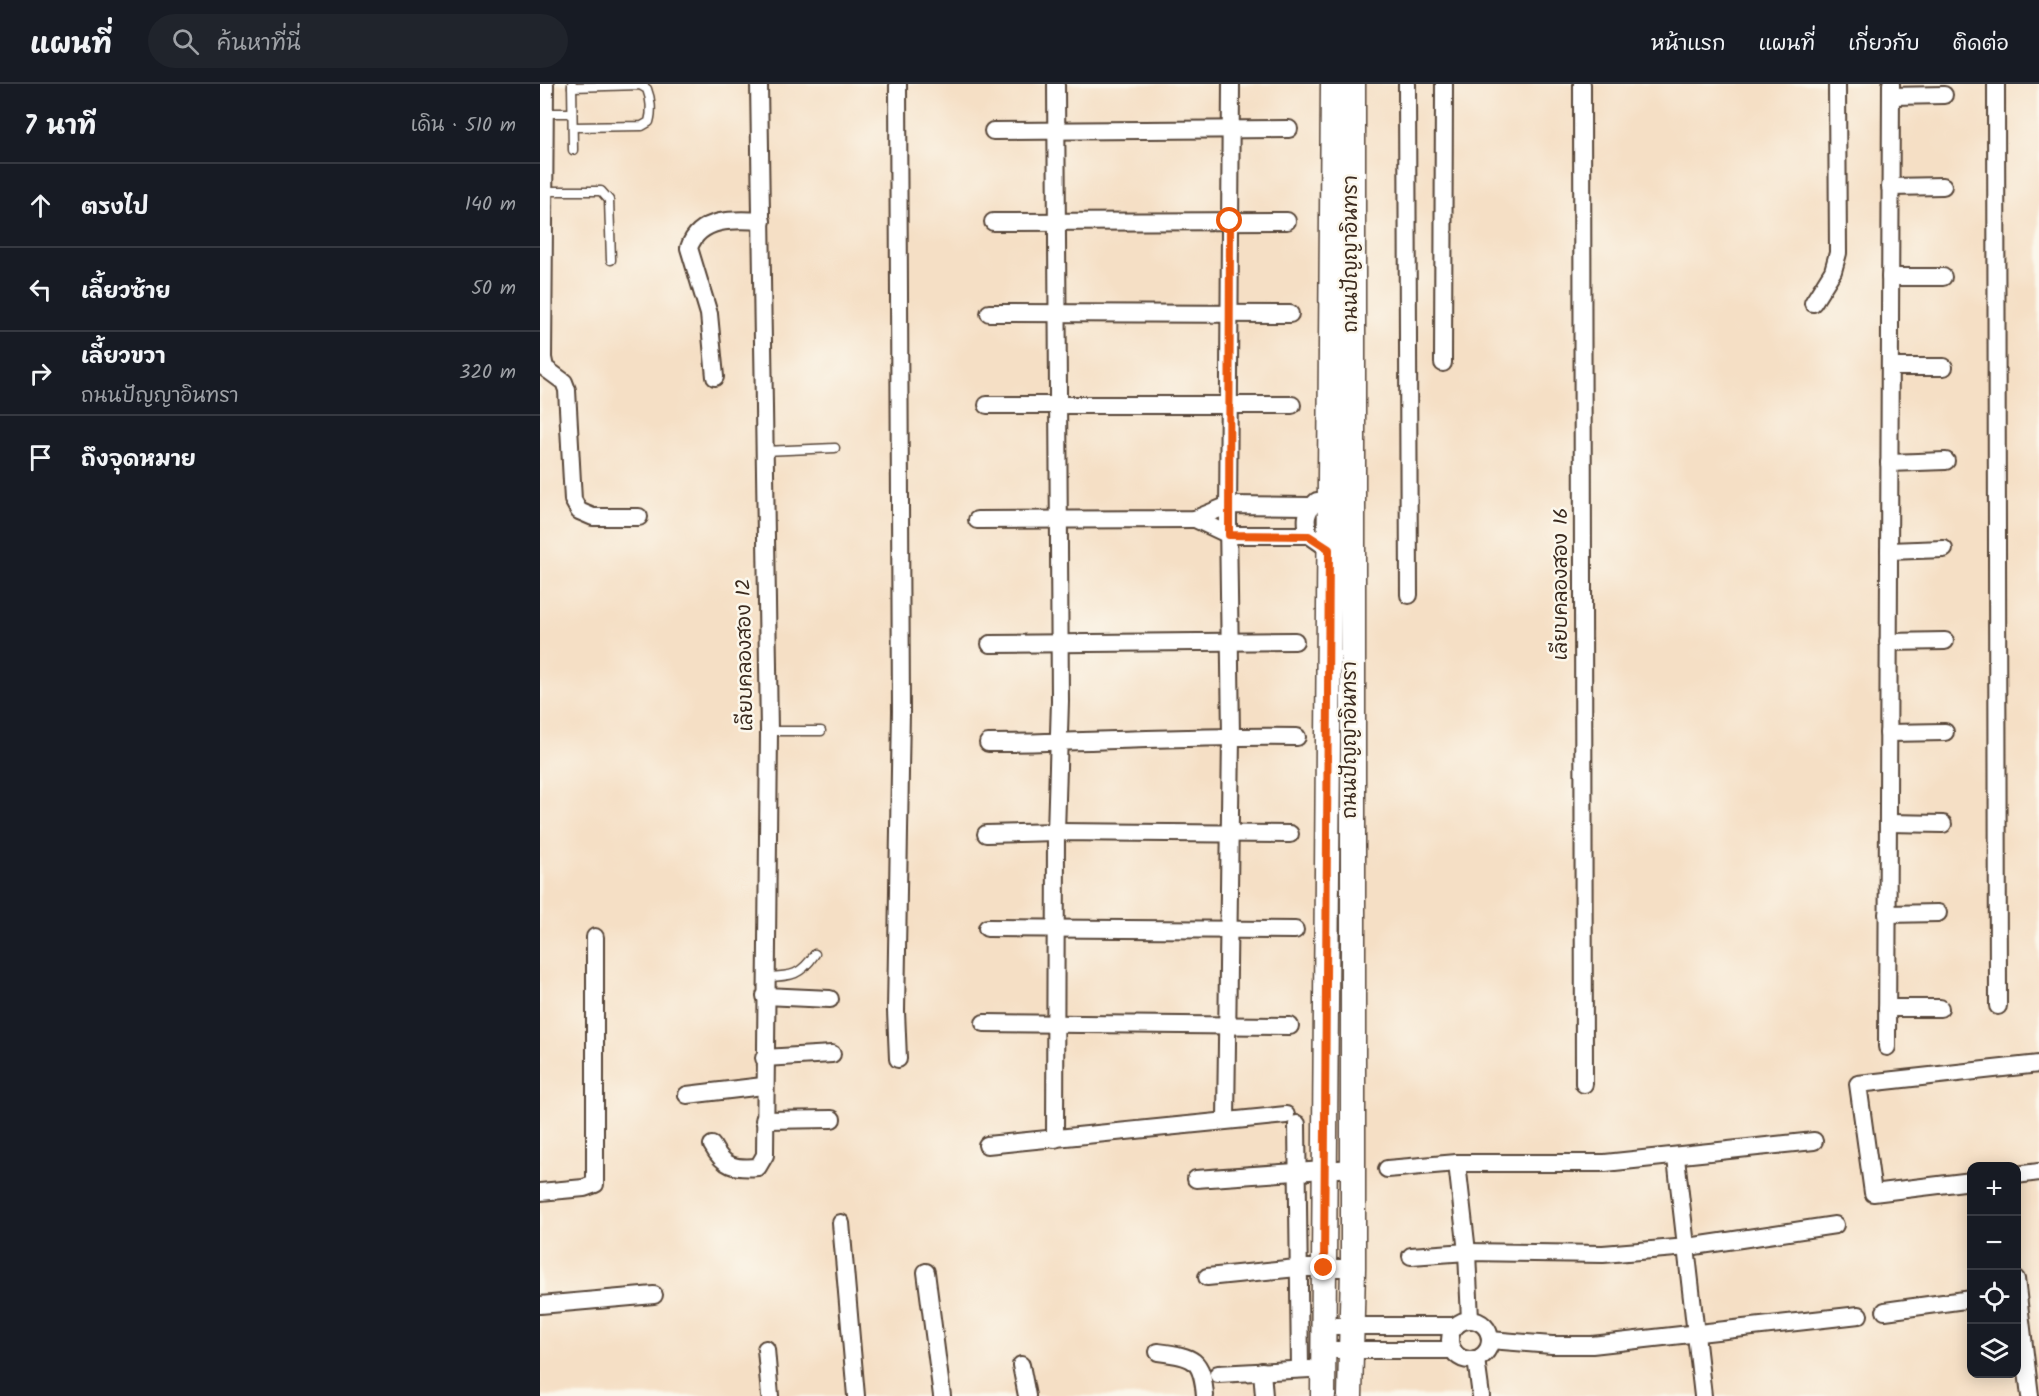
<!DOCTYPE html>
<html lang="th">
<meta charset="utf-8">
<style>
:root{--surface:#171b24;--page:#20242c;--text:#f1f3f6;--muted:#9ea1a6;--line:#363941}
body{margin:0;font-family:Kalam,"Playpen Sans Thai",sans-serif;background:var(--page);color:var(--text)}
.controls{position:absolute;right:18px;bottom:18px;display:grid;overflow:hidden;border-radius:12px;box-shadow:0 3px 15px #0003}
.controls button{width:54px;height:54px;display:grid;place-items:center;padding:0;border:0;border-bottom:2px solid var(--line);background:var(--surface);color:var(--text);font:30px sans-serif}
.stop{position:absolute;width:18px;height:18px;margin:-14px;border:4px solid #ea580c;border-radius:50%;background:#fff}
.stop.end{background:#ea580c;border-color:#fff;box-shadow:0 2px 6px #0008}
.list{margin:0;padding:0;list-style:none}
h2{display:flex;justify-content:space-between;align-items:center;height:78px;margin:0;padding:0 24px;font-size:26px}
h2 small{font-size:20px;font-weight:400;color:var(--muted)}
.list li{display:grid;grid-template-columns:39px 1fr auto;gap:18px;align-items:center;box-sizing:border-box;height:84px;padding:0 24px;border-top:2px solid var(--line)}
.list b{display:block;font-size:22px;white-space:nowrap}
.list p{margin:0;font-size:20px;white-space:nowrap;color:var(--muted)}
.list em{font-size:20px;font-style:normal;color:var(--muted)}
.icon{flex:none;width:33px;height:33px;fill:none;stroke:currentColor;stroke-width:2;stroke-linecap:round;stroke-linejoin:round}
.map{position:relative;flex:none;width:1499px;height:1312px;overflow:hidden}
header{display:flex;align-items:center;gap:36px;box-sizing:border-box;height:84px;padding:0 30px;background:var(--surface);border-bottom:2px solid var(--line)}
header strong{font-size:28px}
nav{display:flex;gap:33px;margin-inline-start:auto;font-size:21px}
.search{width:420px;height:54px;background:var(--page);display:flex;align-items:center;gap:15px;box-sizing:border-box;padding:0 21px;border-radius:33px;color:var(--muted);font-size:22px}
main{display:flex}
aside{flex:1;background:var(--surface)}
.map>svg:first-child{display:block}
</style>
<header>
<strong>แผนที่</strong>
<div class="search"><svg class="icon" aria-label="search" viewBox="0 0 24 24"><circle cx="10" cy="10" r="6"/><path d="M15 15l6 6"/></svg>ค้นหาที่นี่</div>
<nav><a>หน้าแรก</a><a>แผนที่</a><a>เกี่ยวกับ</a><a>ติดต่อ</a></nav>
</header>
<main>
<aside>
<h2>7 นาที<small>เดิน · 510 m</small></h2>
<ul class="list">
<li><svg class="icon" aria-label="ahead" viewBox="0 0 24 24"><path d="M12 20V5M6 11l6-6 6 6"/></svg><div><b>ตรงไป</b></div><em>140 m</em></li>
<li><svg class="icon" aria-label="left" viewBox="0 0 24 24"><path d="M17 20v-9H6M10 6l-5 5 5 5"/></svg><div><b>เลี้ยวซ้าย</b></div><em>50 m</em></li>
<li><svg class="icon" aria-label="right" viewBox="0 0 24 24"><path d="M7 20v-9h11M14 6l5 5-5 5"/></svg><div><b>เลี้ยวขวา</b><p>ถนนปัญญาอินทรา</p></div><em>320 m</em></li>
<li><svg class="icon" aria-label="arrive" viewBox="0 0 24 24"><path d="M6 21V4h12l-3 4 3 4H6"/></svg><div><b>ถึงจุดหมาย</b></div></li>
</ul>
</aside>
<div class="map">
<svg width="1499" height="1312" viewBox="0 0 1499 1312">
<rect width="100%" height="100%" fill="#fbf7ec"/>
<filter id="ink" filterUnits="userSpaceOnUse"><feTurbulence type="fractalNoise" baseFrequency=".0167" numOctaves="2"/><feDisplacementMap in="SourceGraphic" scale="12" xChannelSelector="R" yChannelSelector="G"/><feConvolveMatrix kernelMatrix="1 2 1 2 8 2 1 2 1" color-interpolation-filters="sRGB"/></filter>
<filter id="wash" filterUnits="userSpaceOnUse"><feTurbulence type="fractalNoise" baseFrequency=".008" numOctaves="4" result="noise"/><feDisplacementMap in="SourceGraphic" scale="24" xChannelSelector="R" yChannelSelector="G"/><feGaussianBlur stdDeviation="1.35" result="paint"/><feColorMatrix in="noise" values="0 0 0 0 0 0 0 0 0 0 0 0 0 0 0 0 0 1.4 0 .05"/><feComposite in="paint" operator="in"/></filter>
<g filter="url(#wash)">
<rect width="100%" height="100%" fill="#f5dfc5"/>
</g>
<g filter="url(#ink)">
<g fill="none" stroke-linecap="round" stroke-linejoin="round">
<g stroke="#574537" stroke-width="11">
<g id="lane">
<polyline points="32,0 33,66"/>
<path d="M32,3L100,1L107,5C111,15 112,28 109,38L102,42L33,43"/>
<polyline points="5,29 32,29"/>
<polyline points="5,107 61,107 69,116 71,176"/>
<polyline points="224,367 295,364"/>
<polyline points="229,647 281,647"/>
<path d="M226,893C252,892 260,892 275,870"/>
</g>
</g>
<g stroke="#574537" stroke-width="20">
<g id="street">
<polyline points="5,0 3,274 5,284 24,298 27,306 33,416 39,427 53,433 99,433"/>
<polyline points="867,0 869,511"/>
<polyline points="1042,0 1044,1000"/>
<polyline points="1456,0 1458,922"/>
<polyline points="1351,12 1404,11"/>
<polyline points="453,47 749,45"/>
<polyline points="1350,103 1403,102"/>
<polyline points="453,138 747,137"/>
<polyline points="1350,193 1403,193"/>
<polyline points="1273,219 1293,187 1298,169 1297,0"/>
<polyline points="449,229 750,230"/>
<polyline points="903,279 904,0"/>
<polyline points="1350,283 1404,283"/>
<path d="M175,293L169,230L149,164C159,133 196,135 222,137"/>
<polyline points="447,321 752,321"/>
<polyline points="1349,379 1406,377"/>
<path d="M777,417C765,427 765,437 769,451L789,465H798"/>
<polyline points="655,435 689,451 769,451"/>
<polyline points="437,436 655,435 689,421 770,422"/>
<polyline points="1349,467 1404,465"/>
<polyline points="1348,558 1405,557"/>
<polyline points="450,560 755,557"/>
<polyline points="1348,649 1405,648"/>
<path d="M448,659C551,659 654,651 757,653"/>
<polyline points="1348,739 1403,740"/>
<polyline points="446,750 516,748 750,750"/>
<polyline points="1347,830 1398,829"/>
<polyline points="447,844 755,846"/>
<polyline points="225,912 290,915"/>
<polyline points="1347,924 1400,924"/>
<polyline points="444,939 750,942"/>
<polyline points="1347,963 1351,0"/>
<polyline points="224,974 292,970"/>
<polyline points="358,975 356,927 361,627 358,0"/>
<polyline points="147,1011 223,1002"/>
<polyline points="224,1036 292,1035"/>
<polyline points="686,1036 691,652 688,437 691,0"/>
<polyline points="757,1040 760,1285"/>
<polyline points="515,1055 516,748 520,617 516,0"/>
<path d="M172,1061C184,1083 194,1085 218,1083L225,1071L229,647L219,0"/>
<polyline points="447,1061 746,1031"/>
<polyline points="1136,1074 1163,1312"/>
<polyline points="917,1079 927,1168 930,1236"/>
<polyline points="847,1085 917,1079 1065,1079 1274,1057"/>
<polyline points="1476,1091 1499,1088"/>
<polyline points="656,1095 812,1084"/>
<polyline points="1432,1097 1333,1109 1318,1000 1499,980"/>
<polyline points="0,1108 44,1104 55,1100 55,853"/>
<polyline points="301,1139 316,1312"/>
<polyline points="871,1172 927,1168 1063,1170 1148,1163 1295,1141"/>
<polyline points="386,1188 402,1312"/>
<polyline points="667,1193 757,1184 813,1184"/>
<polyline points="1476,1195 1490,1312"/>
<polyline points="0,1221 114,1211"/>
<polyline points="1345,1227 1432,1215"/>
<circle cx="930" cy="1256" r="20"/>
<polyline points="785,1242 916,1242"/>
<polyline points="950,1256 1012,1261 1052,1261 1319,1231"/>
<polyline points="226,1265 230,1312"/>
<polyline points="784,1266 913,1266"/>
<path d="M618,1268C654,1273 662,1274 665,1312"/>
<polyline points="936,1275 941,1312"/>
<polyline points="481,1281 487,1312"/>
<polyline points="722,1287 724,1312"/>
<polyline points="678,1290 770,1285"/>
</g>
</g>
<g stroke="#574537" stroke-width="27">
<g id="secondary">
<polyline points="783,1312 793,0"/>
<polyline points="810,1312 813,1184 813,0"/>
</g>
</g>
<use href="#lane" stroke="#fff" stroke-width="8"/>
<use href="#street" stroke="#fff" stroke-width="16"/>
<use href="#secondary" stroke="#fff" stroke-width="24"/>
</g>
</g>
<g fill="none" stroke-linecap="round" stroke-linejoin="round" filter="url(#ink)">
<polyline stroke="#ea580c" stroke-width="8" points="690,137 689,451 769,452 789,465 784,1184"/>
</g>
<g text-anchor="middle" dominant-baseline="central" stroke-width="5" stroke-linejoin="round" paint-order="stroke">
<g font-size="20" fill="#3b2a1e" stroke="#fbf7ec">
<text transform="translate(812 170) rotate(-90)">ถนนปัญญาอินทรา</text>
<text transform="translate(1022 500) rotate(-90)">เลียบคลองสอง 16</text>
<text transform="translate(206 571) rotate(-91)">เลียบคลองสอง 12</text>
<text transform="translate(811 656) rotate(-90)">ถนนปัญญาอินทรา</text>
</g>
</g>
</svg>
<div class="controls">
<button>+</button>
<button>−</button>
<button><svg class="icon" aria-label="locate" viewBox="0 0 24 24"><circle cx="12" cy="12" r="6"/><path d="M12 2v4M12 18v4M2 12h4M18 12h4"/></svg></button>
<button><svg class="icon" aria-label="layers" viewBox="0 0 24 24"><path d="M12 4l9 5-9 5-9-5zM3 14l9 5 9-5"/></svg></button>
</div>
<div class="stop" style="left:690px;top:137px"></div>
<div class="stop end" style="left:784px;top:1184px"></div>
</div>
</main>
